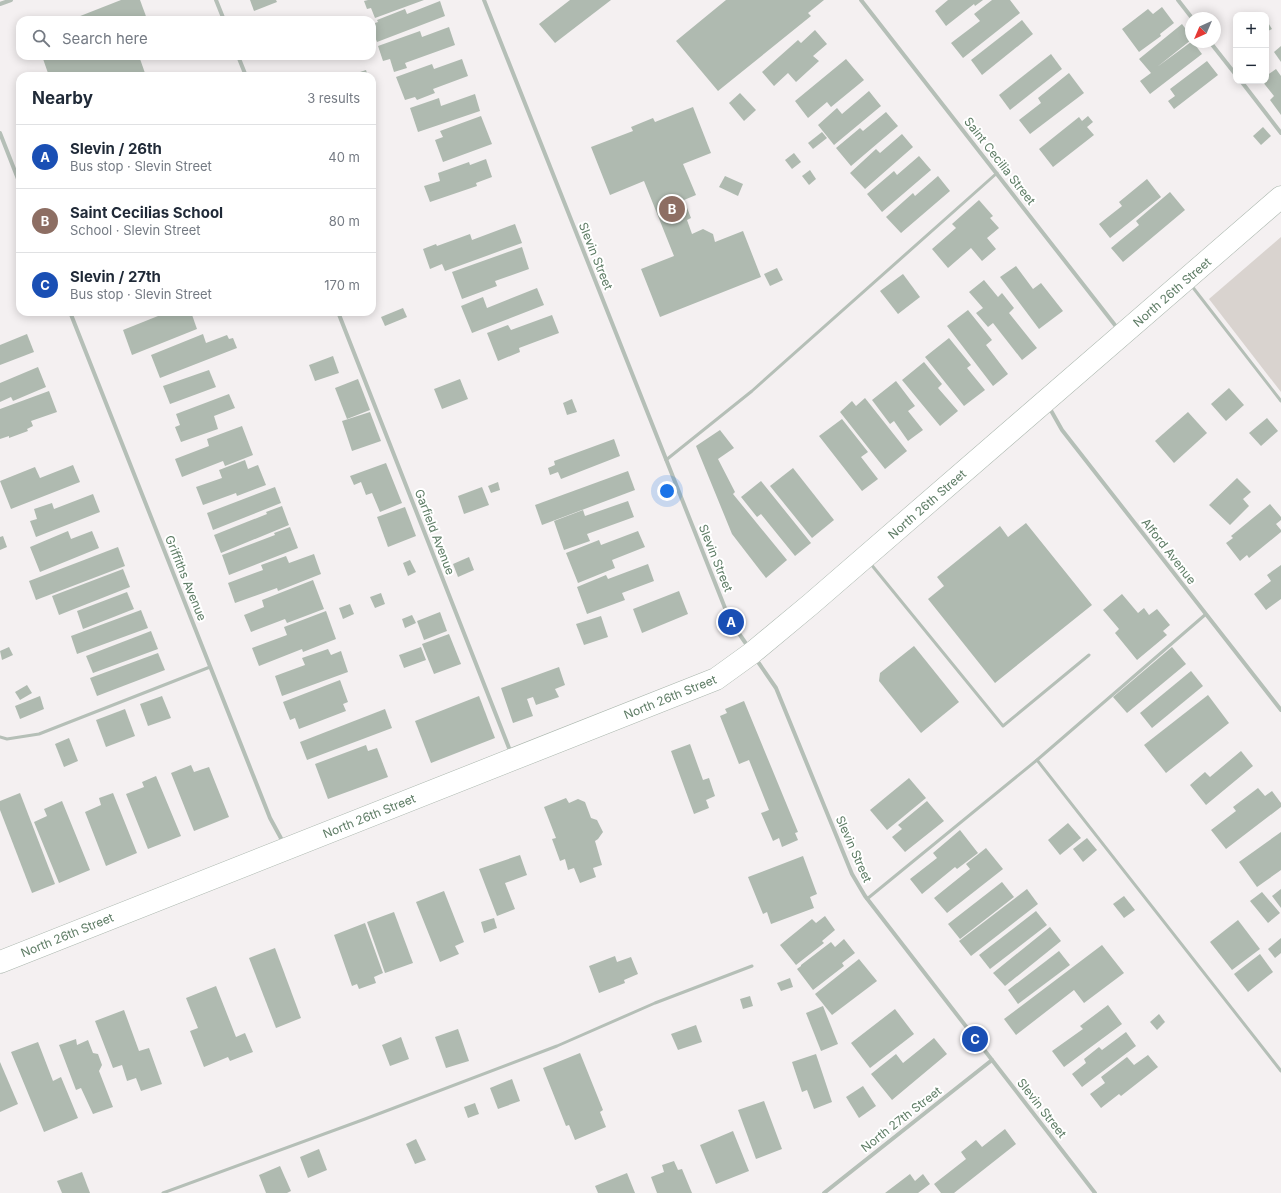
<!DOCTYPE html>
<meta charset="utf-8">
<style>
:root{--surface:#fff;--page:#f2f2f3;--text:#1f2937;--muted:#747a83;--line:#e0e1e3;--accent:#ea19ea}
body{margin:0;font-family:Inter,sans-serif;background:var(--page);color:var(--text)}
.controls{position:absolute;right:12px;top:12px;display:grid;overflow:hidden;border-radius:8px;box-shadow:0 2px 10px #0003}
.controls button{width:36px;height:36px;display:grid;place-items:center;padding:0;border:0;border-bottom:1px solid var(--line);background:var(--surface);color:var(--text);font:20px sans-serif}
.compass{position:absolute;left:1185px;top:12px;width:36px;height:36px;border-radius:50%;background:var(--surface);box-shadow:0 2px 10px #0003;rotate:224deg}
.you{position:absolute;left:667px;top:491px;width:14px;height:14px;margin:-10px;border:3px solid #fff;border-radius:50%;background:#1a73e8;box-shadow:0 0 0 6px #1a73e833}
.badge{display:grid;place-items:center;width:26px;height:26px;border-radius:50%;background:var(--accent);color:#fff;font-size:13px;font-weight:700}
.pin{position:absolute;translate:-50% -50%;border:2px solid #fff;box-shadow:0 1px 4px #0006}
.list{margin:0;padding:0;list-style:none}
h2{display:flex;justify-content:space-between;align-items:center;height:52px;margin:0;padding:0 16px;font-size:17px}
h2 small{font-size:13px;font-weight:400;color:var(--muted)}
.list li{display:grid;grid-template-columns:26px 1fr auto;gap:12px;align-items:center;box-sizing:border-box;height:64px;padding:0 16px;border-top:1px solid var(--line)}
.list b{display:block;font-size:15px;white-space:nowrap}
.list p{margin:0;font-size:13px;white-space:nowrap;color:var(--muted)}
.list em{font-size:13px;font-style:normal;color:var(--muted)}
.icon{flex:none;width:22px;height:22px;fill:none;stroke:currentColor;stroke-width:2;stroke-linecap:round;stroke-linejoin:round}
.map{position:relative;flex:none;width:1281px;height:1193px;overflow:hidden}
.search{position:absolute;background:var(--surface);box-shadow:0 2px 10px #0003;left:16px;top:16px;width:360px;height:44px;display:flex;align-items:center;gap:10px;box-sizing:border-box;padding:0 14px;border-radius:12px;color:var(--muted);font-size:15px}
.panel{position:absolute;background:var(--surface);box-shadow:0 2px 10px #0003;left:16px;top:72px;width:360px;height:244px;border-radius:12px}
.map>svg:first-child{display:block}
</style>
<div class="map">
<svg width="1281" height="1193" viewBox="0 0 1281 1193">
<rect width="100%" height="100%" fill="#f4f0f1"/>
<polygon fill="#d9d3cf" points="1281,237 1281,392 1209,299"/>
<g fill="#afbab0">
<polygon points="121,0 140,0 147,19 144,20 70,20"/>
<polygon points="250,0 276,0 277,2 254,11"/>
<polygon points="368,0 424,0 375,18 371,8 367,9 364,1"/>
<polygon points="570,0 611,0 555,43 539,24"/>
<polygon points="726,0 824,0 808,13 811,16 718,91 676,41"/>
<polygon points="948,0 983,0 975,6 974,4 946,26 935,11"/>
<polygon points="992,0 1010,0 1020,13 963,58 951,43 980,21 974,14"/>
<polygon points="440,1 445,16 377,42 372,29 372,24 378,22 377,20 405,9 407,14"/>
<polygon points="1162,7 1174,23 1160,34 1161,36 1139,52 1122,29 1148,9 1153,14"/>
<polygon points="1022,20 1033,34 982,75 971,60"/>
<polygon points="1267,21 1272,29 1266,32 1266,22"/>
<polygon points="1182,24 1191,36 1191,40 1157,67 1191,42 1193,42 1202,54 1150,94 1140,81 1151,73 1139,59"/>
<polygon points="449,27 455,45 405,63 407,68 394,72 390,59 383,61 378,46 420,31 422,37"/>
<polygon points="815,30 827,44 813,56 819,61 796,82 788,73 774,86 762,72 798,40 801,43"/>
<polygon points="1281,46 1281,62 1274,52"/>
<polygon points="1051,54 1062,69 1010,110 999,95"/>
<polygon points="42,56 139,56 146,76 49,76"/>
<polygon points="462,59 468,76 433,89 435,93 417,100 415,97 405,100 396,77 432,64 434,69"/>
<polygon points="846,59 864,80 831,107 827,102 808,118 795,101"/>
<polygon points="1207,61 1218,75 1174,109 1168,101 1175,96 1170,89"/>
<polygon points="1276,69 1281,76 1281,115 1270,100 1274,96 1262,81 1266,81 1266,76"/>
<polygon points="366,70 368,76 355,76 354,74"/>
<polygon points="1069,73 1084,93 1030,134 1019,120 1041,103 1038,98"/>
<polygon points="869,91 881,106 834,145 818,125 837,108 842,114"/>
<polygon points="740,93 756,110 744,121 729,103"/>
<polygon points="475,94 480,111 418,132 410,108 439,98 441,106"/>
<polygon points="693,107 711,153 683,164 696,195 684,200 691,218 687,220 692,234 703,229 713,234 715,242 743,231 761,277 660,317 641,269 674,256 644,181 610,195 591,147 633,131 631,127 653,118 655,122"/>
<polygon points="886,112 898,126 851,166 836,148 860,128 863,131"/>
<polygon points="481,116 492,144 443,162 435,140 443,137 440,131"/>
<polygon points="1088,116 1093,122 1087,127 1094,135 1053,167 1039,149 1079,117 1082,121"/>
<polygon points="1263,127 1271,136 1261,145 1253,136"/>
<polygon points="822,132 827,138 813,149 808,143"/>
<polygon points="902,134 913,147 865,189 850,173 876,149 880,153"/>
<polygon points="794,153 801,162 792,169 785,160"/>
<polygon points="919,156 931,170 882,212 867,194 894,171 897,175"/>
<polygon points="486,159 492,177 476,183 477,186 430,202 424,186 440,181 438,173 469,162 470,165"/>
<polygon points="810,170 816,179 809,185 802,176"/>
<polygon points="725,176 743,184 738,196 719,187"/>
<polygon points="938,176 950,191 901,233 886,217 913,193 915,196"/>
<polygon points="1147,179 1161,197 1110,238 1099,224 1122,206 1119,202"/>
<polygon points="1170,192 1185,210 1123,262 1111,248 1139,225 1136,221"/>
<polygon points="979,200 993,216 990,218 999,228 987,238 996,249 982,261 971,248 948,268 932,249 956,228 952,224"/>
<polygon points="515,224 522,243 445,271 442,264 430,269 423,249 436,244 437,246 470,234 472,240"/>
<polygon points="522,247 529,269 495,281 497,286 462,299 452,272"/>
<polygon points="1016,266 1033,289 1041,283 1063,311 1039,329 1000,277"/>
<polygon points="777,268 783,280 770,286 764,274"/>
<polygon points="903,274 920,297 898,314 880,291"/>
<polygon points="984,280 998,297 1002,293 1014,308 1009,313 1037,348 1022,360 993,323 988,327 976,313 983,308 969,292"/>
<polygon points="537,288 544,305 472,333 461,306 483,297 487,308"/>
<polygon points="403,308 407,317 385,326 381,317"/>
<polygon points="968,310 992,340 986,345 1008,374 993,386 947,326"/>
<polygon points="168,312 191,312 197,329 132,355 123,330"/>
<polygon points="552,315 559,333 519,348 520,352 498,361 487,333 508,325 511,330"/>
<polygon points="27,334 34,352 0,365 0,345"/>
<polygon points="203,334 206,343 227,335 229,339 233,338 237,348 160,378 151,355"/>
<polygon points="949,338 971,365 967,368 985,390 964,406 925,357"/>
<polygon points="333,356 339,373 315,381 309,365"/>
<polygon points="924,362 942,384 938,388 958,411 940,426 902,380"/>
<polygon points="38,367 46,387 13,401 11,397 0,402 0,383"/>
<polygon points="209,370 216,387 170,404 163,386"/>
<polygon points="358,379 370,410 347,419 335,388"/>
<polygon points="460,379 468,399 442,409 434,389"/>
<polygon points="896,381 915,406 908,411 923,430 908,441 894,421 890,424 872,400"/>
<polygon points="1229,388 1244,405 1226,421 1211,404"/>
<polygon points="49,391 57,412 31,421 33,426 27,429 28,431 9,438 9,436 0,439 0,409"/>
<polygon points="229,394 235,408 214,416 218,429 181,442 175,427 180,425 176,414"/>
<polygon points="865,398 907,451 885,469 840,412 852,401 856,406"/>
<polygon points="572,399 577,412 567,415 563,403"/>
<polygon points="370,412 381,441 352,451 342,421"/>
<polygon points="1188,412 1207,433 1174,463 1155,441"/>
<polygon points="1267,418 1278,431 1261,446 1249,433"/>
<polygon points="842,419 868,452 861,457 878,479 862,491 819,436"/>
<polygon points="242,426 253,455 225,466 223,461 182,477 175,459 209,446 207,439"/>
<polygon points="720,430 734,448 718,459 735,492 733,494 787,560 766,578 732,534 696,446"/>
<polygon points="614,439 620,456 561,479 558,472 550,475 548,468 555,465 554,461"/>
<polygon points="245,460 248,469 258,465 266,485 237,496 236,493 203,505 196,487 222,478 219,470"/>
<polygon points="386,463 402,503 380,512 372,493 366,495 361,482 354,485 350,476"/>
<polygon points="73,465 80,482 11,509 0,481 35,467 40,478"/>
<polygon points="793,468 834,520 812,538 770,486"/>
<polygon points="628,471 635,490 542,525 535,505"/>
<polygon points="1237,478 1251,492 1243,499 1249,506 1230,525 1209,505"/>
<polygon points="761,481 811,543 795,556 761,514 757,517 741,497"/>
<polygon points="498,482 500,490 491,493 488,486"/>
<polygon points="275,487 281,503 213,530 207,513"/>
<polygon points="482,487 489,505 464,514 458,496"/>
<polygon points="93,494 100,512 36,537 30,521 37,519 34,509 52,503 54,509"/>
<polygon points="628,501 634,517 587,534 590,541 564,550 554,521 583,510 585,516"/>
<polygon points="1270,504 1281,517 1281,520 1276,524 1281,530 1281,532 1249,558 1247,555 1240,561 1226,543 1233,538 1231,536"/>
<polygon points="282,506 289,525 221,553 214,535 267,514 266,512"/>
<polygon points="405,507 416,536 388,547 377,517"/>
<polygon points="1026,523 1092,605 995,683 928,599 944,586 937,577 1000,526 1008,537"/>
<polygon points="290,527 298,548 229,575 222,555 275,535 274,533"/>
<polygon points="68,531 71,539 92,531 99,548 40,572 30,547"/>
<polygon points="638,531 645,547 612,560 615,568 578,583 566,553 599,540 601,545"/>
<polygon points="3,536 7,547 0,550 0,537"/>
<polygon points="118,547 125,566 36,600 29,581"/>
<polygon points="314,554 321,574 278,591 277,588 235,603 228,583 263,570 261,565 286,556 289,563"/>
<polygon points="469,557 474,570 458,577 453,564"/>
<polygon points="410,560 416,572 408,576 403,563"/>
<polygon points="648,564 654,581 622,593 625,600 587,614 577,587 606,575 608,579"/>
<polygon points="1281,565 1281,599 1266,610 1254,594 1271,581 1267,575"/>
<polygon points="123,569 130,587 59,615 52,596"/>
<polygon points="313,580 324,609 287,623 285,619 251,632 244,615 264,607 262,600"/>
<polygon points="679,591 688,614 642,633 633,609"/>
<polygon points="127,592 134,609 83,629 77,611"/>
<polygon points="381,593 385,604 375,608 370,597"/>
<polygon points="1122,594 1138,613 1144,608 1149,615 1157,609 1170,625 1163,631 1167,635 1137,660 1115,633 1119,629 1103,610"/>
<polygon points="350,604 354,614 343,619 339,608"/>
<polygon points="141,610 148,628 77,654 71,636"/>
<polygon points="326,611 336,639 303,652 302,649 259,666 252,648 287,635 284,627"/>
<polygon points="440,612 447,631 424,640 417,621"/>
<polygon points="412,615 416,623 405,628 402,619"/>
<polygon points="601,616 608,637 584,645 576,624"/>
<polygon points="151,631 158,649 93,673 86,656"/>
<polygon points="449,634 461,664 434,674 422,644"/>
<polygon points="914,646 959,702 921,733 879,681 880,673"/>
<polygon points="9,647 13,655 2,660 0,651"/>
<polygon points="421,647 426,660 404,668 399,655"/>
<polygon points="1172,647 1186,664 1127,713 1113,697"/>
<polygon points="328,649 331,655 341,651 348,672 282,696 275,676 305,665 302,658"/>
<polygon points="158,653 165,670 97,696 90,678"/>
<polygon points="559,667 565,685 555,689 559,697 536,705 533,697 527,699 533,716 513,723 501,688"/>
<polygon points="1191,671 1203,686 1152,728 1140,713"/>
<polygon points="340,680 348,702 343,704 346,711 299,729 295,718 290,720 283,702"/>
<polygon points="27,685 32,693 20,700 15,692"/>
<polygon points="1208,695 1229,723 1166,773 1144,745"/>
<polygon points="40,696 44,709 20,719 15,706"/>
<polygon points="162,696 171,718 148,726 140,704"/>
<polygon points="479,696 495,738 431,763 415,721"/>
<polygon points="744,701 798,832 795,833 798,840 782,847 779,838 773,841 761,813 769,810 749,760 739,764 720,716 727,713 725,709"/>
<polygon points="125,709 135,736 106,747 96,720"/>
<polygon points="385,709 392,728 307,760 300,742"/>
<polygon points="69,738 78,761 64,767 55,744"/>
<polygon points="690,744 703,780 709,778 715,796 706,800 709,808 694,814 671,751"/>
<polygon points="366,745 368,751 377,748 388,777 328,799 315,764"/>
<polygon points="1241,751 1253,766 1206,805 1190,785 1205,772 1210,777"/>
<polygon points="191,765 194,772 209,767 229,817 194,831 171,773"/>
<polygon points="156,776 181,836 148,849 126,794 144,787 142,782"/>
<polygon points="909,778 926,798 887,830 870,810"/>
<polygon points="1258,788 1265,796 1272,791 1281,803 1281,807 1226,849 1211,830 1236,811 1233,807"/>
<polygon points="20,793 55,884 32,893 0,810 0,801"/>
<polygon points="113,793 137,853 106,866 85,812 101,805 99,798"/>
<polygon points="566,798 569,803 578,799 585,802 591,818 597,820 603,832 598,839 595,841 602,865 593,868 596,877 580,883 574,868 568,870 565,859 560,861 552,839 556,838 544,807"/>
<polygon points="62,801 90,870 59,883 34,822 47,816 44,809"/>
<polygon points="927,801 944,821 905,852 892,837 902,829 898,825"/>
<polygon points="1068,823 1081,838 1060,855 1048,840"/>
<polygon points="960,830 978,853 957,869 955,867 922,894 910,879 937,858 933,853"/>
<polygon points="1281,832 1281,870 1257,887 1239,862"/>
<polygon points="1087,838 1097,850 1083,862 1073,849"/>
<polygon points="986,848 1003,869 947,913 934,898 970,869 966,864"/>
<polygon points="520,855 527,875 505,883 515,909 497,916 479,869"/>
<polygon points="803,856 817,894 810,897 814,908 771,924 767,912 763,914 748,877"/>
<polygon points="1002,882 1014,897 960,939 948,924"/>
<polygon points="1027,889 1038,904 971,956 959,941"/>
<polygon points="1281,889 1281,908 1272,896"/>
<polygon points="444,891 464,942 455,946 459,954 440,962 416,902"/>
<polygon points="1262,892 1280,913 1268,923 1250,901"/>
<polygon points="1124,896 1135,910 1124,918 1113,904"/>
<polygon points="1036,911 1047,925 990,969 979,955"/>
<polygon points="394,912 413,963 385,973 367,922"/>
<polygon points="825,916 835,930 822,941 824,943 796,965 780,945 812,919 816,923"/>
<polygon points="494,918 497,928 484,933 481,922"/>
<polygon points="1238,920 1260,949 1232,970 1210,942"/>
<polygon points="365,923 383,973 374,977 376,983 359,989 357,984 352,986 334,935"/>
<polygon points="1050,927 1061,941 1005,986 993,973"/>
<polygon points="1281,938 1281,953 1275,958 1268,949"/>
<polygon points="844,939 855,953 842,963 844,966 813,990 797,969 801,966 801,965 831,942 835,947"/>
<polygon points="1102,945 1124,973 1084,1003 1074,990 1016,1035 1004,1019"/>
<polygon points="275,948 301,1018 276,1028 249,958"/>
<polygon points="1059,951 1070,965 1018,1004 1008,990"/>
<polygon points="1260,954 1273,972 1248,992 1234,974"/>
<polygon points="615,956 617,962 631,957 638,974 624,980 625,983 599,993 589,966"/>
<polygon points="859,959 877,981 832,1015 815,994"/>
<polygon points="790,978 793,987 781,991 777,983"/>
<polygon points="216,986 236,1037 245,1033 253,1052 230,1061 228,1057 204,1067 190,1031 198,1028 186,998"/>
<polygon points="750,996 753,1006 743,1009 740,999"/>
<polygon points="1108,1005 1122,1024 1064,1067 1052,1051 1083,1029 1080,1026"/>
<polygon points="823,1006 838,1044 821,1051 806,1013"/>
<polygon points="895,1009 914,1034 870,1068 851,1043"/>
<polygon points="124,1010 139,1051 149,1048 162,1084 141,1091 136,1078 127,1081 122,1065 113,1068 95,1021"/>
<polygon points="1159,1014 1165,1022 1157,1030 1150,1022"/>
<polygon points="696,1025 702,1042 678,1050 671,1034"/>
<polygon points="458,1029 469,1061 446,1068 435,1037"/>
<polygon points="1126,1032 1136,1046 1082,1087 1072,1074 1086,1063 1084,1059 1099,1047 1102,1050"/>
<polygon points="401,1037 409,1059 390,1066 382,1045"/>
<polygon points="934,1038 947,1054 892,1100 871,1074 896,1054 903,1063"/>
<polygon points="76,1039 77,1045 88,1040 93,1053 98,1054 102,1065 99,1071 113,1107 93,1114 81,1088 76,1090 59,1045"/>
<polygon points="38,1042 53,1081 61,1077 78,1118 44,1132 11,1052"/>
<polygon points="580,1053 603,1110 600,1112 606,1127 575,1140 569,1125 566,1126 543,1068"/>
<polygon points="816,1054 832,1102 814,1109 807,1090 802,1092 792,1062"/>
<polygon points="1148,1055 1158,1067 1121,1096 1119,1094 1101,1108 1090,1094 1105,1083 1101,1077 1127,1057 1134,1065"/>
<polygon points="0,1062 18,1104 0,1112"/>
<polygon points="512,1079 520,1101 498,1109 490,1088"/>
<polygon points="863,1086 876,1106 859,1118 846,1097"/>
<polygon points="764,1101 782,1149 756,1159 738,1110"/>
<polygon points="475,1103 479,1114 468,1118 464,1107"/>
<polygon points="1005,1129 1016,1144 954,1193 941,1193 934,1184 966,1159 961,1152 976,1140 982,1147"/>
<polygon points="733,1131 749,1171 716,1184 700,1145"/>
<polygon points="416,1139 426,1160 415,1164 406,1144"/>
<polygon points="319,1149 327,1170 308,1178 300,1157"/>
<polygon points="674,1161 678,1170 682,1169 692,1193 657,1193 651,1177 664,1172 662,1165"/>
<polygon points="280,1166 291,1191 287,1193 266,1193 259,1175"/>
<polygon points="82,1172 90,1193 62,1193 57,1181"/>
<polygon points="627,1173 635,1193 598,1193 595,1186"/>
<polygon points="910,1174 915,1181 923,1174 930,1184 918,1193 885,1193"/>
</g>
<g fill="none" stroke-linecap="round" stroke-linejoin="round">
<g stroke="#aab6ad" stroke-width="23">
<polyline id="secondary" points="0,962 716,679 752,653 811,604 1281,197"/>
</g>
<g stroke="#b5bfb7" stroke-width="3">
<polyline points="1191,285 1281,401"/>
<polyline points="666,460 752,391 997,173"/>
<polyline points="870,563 1003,726 1089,655"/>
<polyline points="0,737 7,739 39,734 210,667"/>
<polyline points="1037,760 1281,1071"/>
<polyline points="867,899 1037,760 1206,614"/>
<polyline points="163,1193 365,1119 557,1046 655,1003 752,966"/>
</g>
<g stroke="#b5bfb7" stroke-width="4">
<polyline points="216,0 224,20"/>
<polyline points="484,0 725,608 731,622 749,648"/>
<polyline points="861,0 1118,329"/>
<polyline points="1178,0 1192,18"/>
<polyline points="0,4 11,0"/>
<polyline points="1210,42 1236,75"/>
<polyline points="238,56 246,76"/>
<polyline points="1241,81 1281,133"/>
<polyline points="0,133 20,184"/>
<polyline points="70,312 270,818 283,842"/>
<polyline points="338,312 511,753"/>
<polyline points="1049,407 1062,430 1281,710"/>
<polyline points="756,659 776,688 852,874 865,896 1095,1193"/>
<polyline points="824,1193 992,1060"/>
</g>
<use href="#secondary" stroke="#fff" stroke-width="22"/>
</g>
<g text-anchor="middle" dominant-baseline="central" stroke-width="4" stroke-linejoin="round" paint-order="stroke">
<g font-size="12" fill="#5e7c65" stroke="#fff">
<text transform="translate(1000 161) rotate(52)">Saint Cecilia Street</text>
<text transform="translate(596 256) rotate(68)">Slevin Street</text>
<text transform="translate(1172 292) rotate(-41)">North 26th Street</text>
<text transform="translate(927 504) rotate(-41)">North 26th Street</text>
<text transform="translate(435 532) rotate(69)">Garfield Avenue</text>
<text transform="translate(1169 551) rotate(52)">Alford Avenue</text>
<text transform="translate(716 558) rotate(68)">Slevin Street</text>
<text transform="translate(186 578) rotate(68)">Griffiths Avenue</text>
<text transform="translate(670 697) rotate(-22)">North 26th Street</text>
<text transform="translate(369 816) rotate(-22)">North 26th Street</text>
<text transform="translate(854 849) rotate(66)">Slevin Street</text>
<text transform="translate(67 935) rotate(-22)">North 26th Street</text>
<text transform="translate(1042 1108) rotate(52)">Slevin Street</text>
<text transform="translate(901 1119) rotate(-38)">North 27th Street</text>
</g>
</g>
</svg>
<div class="controls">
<button>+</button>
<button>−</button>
</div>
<svg class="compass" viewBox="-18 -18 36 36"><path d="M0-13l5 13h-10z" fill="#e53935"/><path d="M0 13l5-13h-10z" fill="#747a83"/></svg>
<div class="you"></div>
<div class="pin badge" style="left:731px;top:622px;background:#1a4fb4">A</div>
<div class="pin badge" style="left:672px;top:209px;background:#8d6e63">B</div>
<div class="pin badge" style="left:975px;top:1039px;background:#1a4fb4">C</div>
<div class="search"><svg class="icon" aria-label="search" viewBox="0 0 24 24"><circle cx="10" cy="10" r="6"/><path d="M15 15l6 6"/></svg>Search here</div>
<section class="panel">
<h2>Nearby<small>3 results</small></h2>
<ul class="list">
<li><span class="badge" style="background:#1a4fb4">A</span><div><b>Slevin / 26th</b><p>Bus stop · Slevin Street</p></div><em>40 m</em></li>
<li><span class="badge" style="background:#8d6e63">B</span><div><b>Saint Cecilias School</b><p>School · Slevin Street</p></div><em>80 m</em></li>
<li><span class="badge" style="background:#1a4fb4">C</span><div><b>Slevin / 27th</b><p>Bus stop · Slevin Street</p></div><em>170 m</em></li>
</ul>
</section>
</div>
